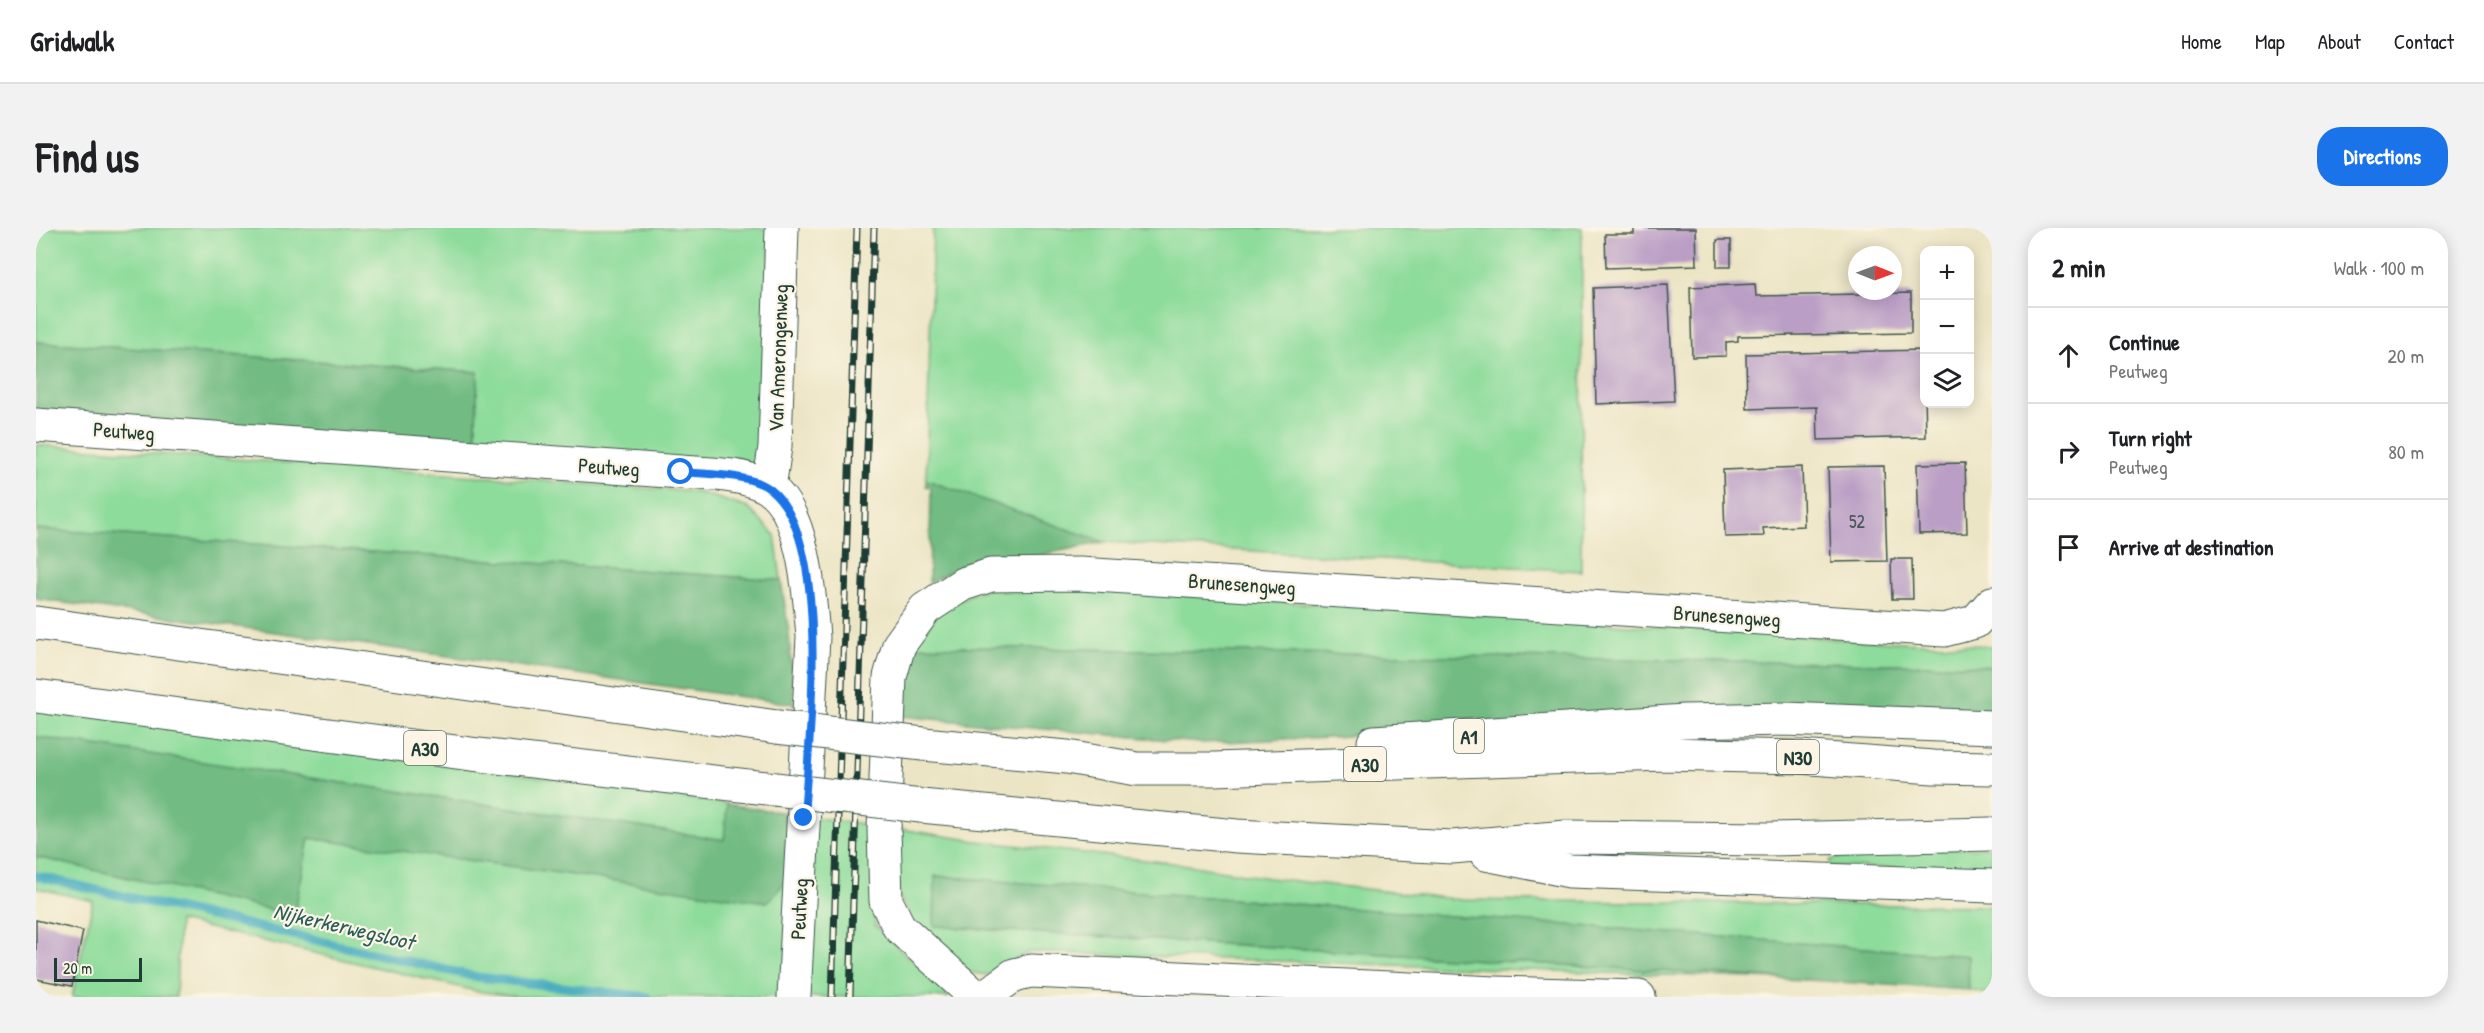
<!DOCTYPE html>
<meta charset="utf-8">
<style>
:root{--surface:#fff;--page:#f2f2f2;--text:#202124;--muted:#757577;--line:#e0e0e0;--accent:#1a73e8}
body{margin:0;font-family:"Patrick Hand",sans-serif;background:var(--page);color:var(--text)}
.controls{position:absolute;right:18px;top:18px;display:grid;overflow:hidden;border-radius:12px;box-shadow:0 3px 15px #0003}
.controls button{width:54px;height:54px;display:grid;place-items:center;padding:0;border:0;border-bottom:2px solid var(--line);background:var(--surface);color:var(--text);font:30px sans-serif}
.compass{position:absolute;left:1812px;top:18px;width:54px;height:54px;border-radius:50%;background:var(--surface);box-shadow:0 3px 15px #0003;rotate:91deg}
.scale{position:absolute;left:18px;bottom:15px;width:88px;box-sizing:border-box;padding-left:6px;border:3px solid #1f3d34;border-top:0;font-size:16px;line-height:21px;white-space:nowrap;color:#1f3d34;-webkit-text-stroke:4px #fcf5e5;paint-order:stroke}
.stop{position:absolute;width:18px;height:18px;margin:-14px;border:4px solid #1a73e8;border-radius:50%;background:#fff}
.stop.end{background:#1a73e8;border-color:#fff;box-shadow:0 2px 6px #0008}
.list{margin:0;padding:0;list-style:none}
h2{display:flex;justify-content:space-between;align-items:center;height:78px;margin:0;padding:0 24px;font-size:26px}
h2 small{font-size:20px;font-weight:400;color:var(--muted)}
.list li{display:grid;grid-template-columns:39px 1fr auto;gap:18px;align-items:center;box-sizing:border-box;height:96px;padding:0 24px;border-top:2px solid var(--line)}
.list b{display:block;font-size:22px;white-space:nowrap}
.list p{margin:0;font-size:20px;white-space:nowrap;color:var(--muted)}
.list em{font-size:20px;font-style:normal;color:var(--muted)}
.icon{flex:none;width:33px;height:33px;fill:none;stroke:currentColor;stroke-width:2;stroke-linecap:round;stroke-linejoin:round}
.map{position:relative;flex:none;width:1956px;height:769px;overflow:hidden;border-radius:24px}
header{display:flex;align-items:center;gap:36px;box-sizing:border-box;height:84px;padding:0 30px;background:var(--surface);border-bottom:2px solid var(--line)}
header strong{font-size:28px}
nav{display:flex;gap:33px;margin-inline-start:auto;font-size:21px}
.intro{display:flex;align-items:center;justify-content:space-between;box-sizing:border-box;height:144px;padding:0 36px}
h1{margin:0;font-size:42px}
.button{padding:15px 27px;border-radius:24px;background:var(--accent);color:#fff;font-size:21px;font-weight:700}
main{display:flex;gap:36px;padding:0 36px}
aside{flex:1;background:var(--surface);border-radius:24px;box-shadow:0 3px 15px #0003}
.map>svg:first-child{display:block}
</style>
<header>
<strong>Gridwalk</strong>
<nav><a>Home</a><a>Map</a><a>About</a><a>Contact</a></nav>
</header>
<div class="intro"><h1>Find us</h1><a class="button">Directions</a></div>
<main>
<div class="map">
<svg width="1956" height="769" viewBox="0 0 1956 769">
<rect width="100%" height="100%" fill="#fcf5e5"/>
<filter id="ink" filterUnits="userSpaceOnUse"><feTurbulence type="fractalNoise" baseFrequency=".0167" numOctaves="2"/><feDisplacementMap in="SourceGraphic" scale="12" xChannelSelector="R" yChannelSelector="G"/><feConvolveMatrix kernelMatrix="1 2 1 2 8 2 1 2 1" color-interpolation-filters="sRGB"/></filter>
<filter id="wash" filterUnits="userSpaceOnUse"><feTurbulence type="fractalNoise" baseFrequency=".008" numOctaves="4" result="noise"/><feDisplacementMap in="SourceGraphic" scale="24" xChannelSelector="R" yChannelSelector="G"/><feGaussianBlur stdDeviation="1.35" result="paint"/><feColorMatrix in="noise" values="0 0 0 0 0 0 0 0 0 0 0 0 0 0 0 0 0 1.4 0 .05"/><feComposite in="paint" operator="in"/></filter>
<g filter="url(#wash)">
<rect width="100%" height="100%" fill="#ece5c5"/>
<g fill="#8edc9b" stroke="#568c68" stroke-width="1.5">
<polygon points="0,0 734,0 729,238 439,223 442,144 0,114"/>
<polygon points="897,0 1546,0 1545,343 1068,314 890,252"/>
<polygon points="0,217 662,264 712,280 739,307 745,352 0,301"/>
<polygon points="957,358 1033,360 1819,412 1956,418 1956,438 877,418 909,377"/>
<polygon points="0,477 691,576 689,612 0,509"/>
<polygon points="776,589 841,598 839,698 871,728 903,751 913,769 765,769"/>
<polygon points="858,600 941,613 1145,636 1233,650 1427,672 1956,678 1956,767 1933,762 1931,728 899,648 923,700 1770,752 993,724 950,747 932,744 877,694 861,664"/>
<polygon points="273,610 731,674 757,646 751,769 484,769 440,763 143,693 140,769 36,769 57,673 0,660 0,629 258,687"/>
<polygon points="1956,619 1956,642 1794,639 1794,632 1820,625"/>
</g>
<g fill="#72bc83" stroke="#487c5c" stroke-width="1.5">
<polygon points="0,114 442,144 439,223 0,192"/>
<polygon points="890,252 1068,314 1000,328 938,332 893,354 895,260 890,258"/>
<polygon points="0,301 745,352 753,405 758,476 0,371"/>
<polygon points="877,418 1956,438 1956,484 1402,504 1165,515 863,488"/>
<polygon points="0,509 688,612 691,576 757,586 757,646 731,674 273,610 258,687 0,629"/>
<polygon points="899,648 1932,728 1933,762 898,698"/>
</g>
<g fill="none" stroke-linecap="round" stroke-linejoin="round">
<polyline stroke="#3da9bd" stroke-width="9" points="0,648 441,749 611,769"/>
</g>
<g id="blocks">
<g fill="#ba9ec5">
<polygon points="1598,0 1660,0 1661,37 1570,40 1569,6 1598,6"/>
<rect x="1681" y="12" width="14" height="27"/>
<polygon points="1719,56 1720,68 1875,65 1875,105 1702,108 1702,113 1690,114 1690,128 1656,129 1654,59"/>
<polygon points="1632,57 1638,173 1560,176 1557,60"/>
<polygon points="1888,122 1890,209 1782,212 1781,179 1711,181 1710,126"/>
<polygon points="1929,235 1931,305 1883,306 1881,236"/>
<polygon points="1848,238 1851,333 1795,334 1792,239"/>
<polygon points="1766,239 1768,298 1727,300 1728,308 1689,309 1687,242"/>
<polygon points="1855,331 1876,331 1877,371 1856,371"/>
<polygon points="0,692 47,703 36,758 0,751"/>
</g>
</g>
</g>
<g filter="url(#ink)">
<use href="#blocks" fill-opacity="0" stroke="#3e564a" stroke-width="1.5"/>
<g fill="none" stroke-linecap="round" stroke-linejoin="round">
<g stroke="#3e564a" stroke-width="35">
<g id="street">
<path d="M0,197L645,244C672,246 707,245 731,259C768,280 774,370 777,409L758,769"/>
<polyline points="733,260 739,219 746,0"/>
<polyline points="940,769 863,699 850,673 848,601 854,449 863,417 889,381 927,356 955,347 1044,346 1908,402 1939,394 1956,375"/>
<polyline points="948,769 978,747 995,743 1459,765 1603,769"/>
</g>
</g>
<g stroke="#3e564a" stroke-width="35">
<g id="highway">
<polyline points="0,395 741,499"/>
<polyline points="0,468 435,526 739,561"/>
<polyline points="1338,514 1648,493 1749,491 1956,499"/>
<polyline points="887,516 1031,529 1101,541 1178,541 1628,526 1763,529 1897,539 1956,540"/>
<polyline points="885,578 1201,608 1416,619 1530,609 1733,611 1956,606"/>
<polyline points="1450,626 1534,643 1956,658"/>
</g>
</g>
<use href="#street" stroke="#fff" stroke-width="33"/>
<use href="#highway" stroke="#fff" stroke-width="33"/>
<g stroke="#1f3d34" stroke-width="7">
<g id="rail">
<polyline points="796,769 821,0"/>
<polyline points="814,769 838,0"/>
</g>
</g>
<use href="#rail" stroke="#fcf5e5" stroke-width="4.5" stroke-dasharray="14" stroke-linecap="butt"/>
<g stroke="#3e564a" stroke-width="35" stroke-linecap="butt">
<g id="highway-bridge">
<polyline points="741,499 887,516"/>
<polyline points="739,561 885,578"/>
</g>
</g>
<use href="#highway-bridge" stroke="#fff" stroke-width="33"/>
</g>
</g>
<g fill="none" stroke-linecap="round" stroke-linejoin="round" filter="url(#ink)">
<path stroke="#1a73e8" stroke-width="8" d="M645,244C669,246 715,246 734,261C798,312 772,516 768,590"/>
</g>
<g text-anchor="middle" dominant-baseline="central" stroke-width="4.5" stroke-linejoin="round" paint-order="stroke">
<g font-size="18" fill="#465558">
<text x="1821" y="293">52</text>
</g>
<g fill="#fcf5e5" stroke="#617469" stroke-width="1.5">
<rect x="1418" y="491" width="30" height="34" rx="4.5"/>
<rect x="368" y="503" width="42" height="34" rx="4.5"/>
<rect x="1741" y="512" width="42" height="34" rx="4.5"/>
<rect x="1308" y="519" width="42" height="34" rx="4.5"/>
</g>
<g font-size="20" font-weight="bold" fill="#1f3d34">
<text x="1433" y="508">A1</text>
<text x="389" y="520">A30</text>
<text x="1762" y="529">N30</text>
<text x="1329" y="536">A30</text>
</g>
<g font-size="21" fill="#1f3d34" stroke="#fcf5e5">
<text transform="translate(742 130) rotate(-88)">Van Amerongenweg</text>
<text transform="translate(88 203) rotate(4)">Peutweg</text>
<text transform="translate(573 239) rotate(4)">Peutweg</text>
<text transform="translate(1206 356) rotate(4)">Brunesengweg</text>
<text transform="translate(1691 388) rotate(4)">Brunesengweg</text>
<text transform="translate(763 681) rotate(-87)">Peutweg</text>
</g>
<g font-size="22" font-style="italic" fill="#285d5d" stroke="#fcf5e5">
<text transform="translate(308 698) rotate(13)">Nijkerkerwegsloot</text>
</g>
</g>
</svg>
<div class="controls">
<button>+</button>
<button>−</button>
<button><svg class="icon" aria-label="layers" viewBox="0 0 24 24"><path d="M12 4l9 5-9 5-9-5zM3 14l9 5 9-5"/></svg></button>
</div>
<svg class="compass" viewBox="-18 -18 36 36"><path d="M0-13l5 13h-10z" fill="#e53935"/><path d="M0 13l5-13h-10z" fill="#757577"/></svg>
<div class="scale">20 m</div>
<div class="stop" style="left:645px;top:244px"></div>
<div class="stop end" style="left:768px;top:590px"></div>
</div>
<aside>
<h2>2 min<small>Walk · 100 m</small></h2>
<ul class="list">
<li><svg class="icon" aria-label="ahead" viewBox="0 0 24 24"><path d="M12 20V5M6 11l6-6 6 6"/></svg><div><b>Continue</b><p>Peutweg</p></div><em>20 m</em></li>
<li><svg class="icon" aria-label="right" viewBox="0 0 24 24"><path d="M7 20v-9h11M14 6l5 5-5 5"/></svg><div><b>Turn right</b><p>Peutweg</p></div><em>80 m</em></li>
<li><svg class="icon" aria-label="arrive" viewBox="0 0 24 24"><path d="M6 21V4h12l-3 4 3 4H6"/></svg><div><b>Arrive at destination</b></div></li>
</ul>
</aside>
</main>
